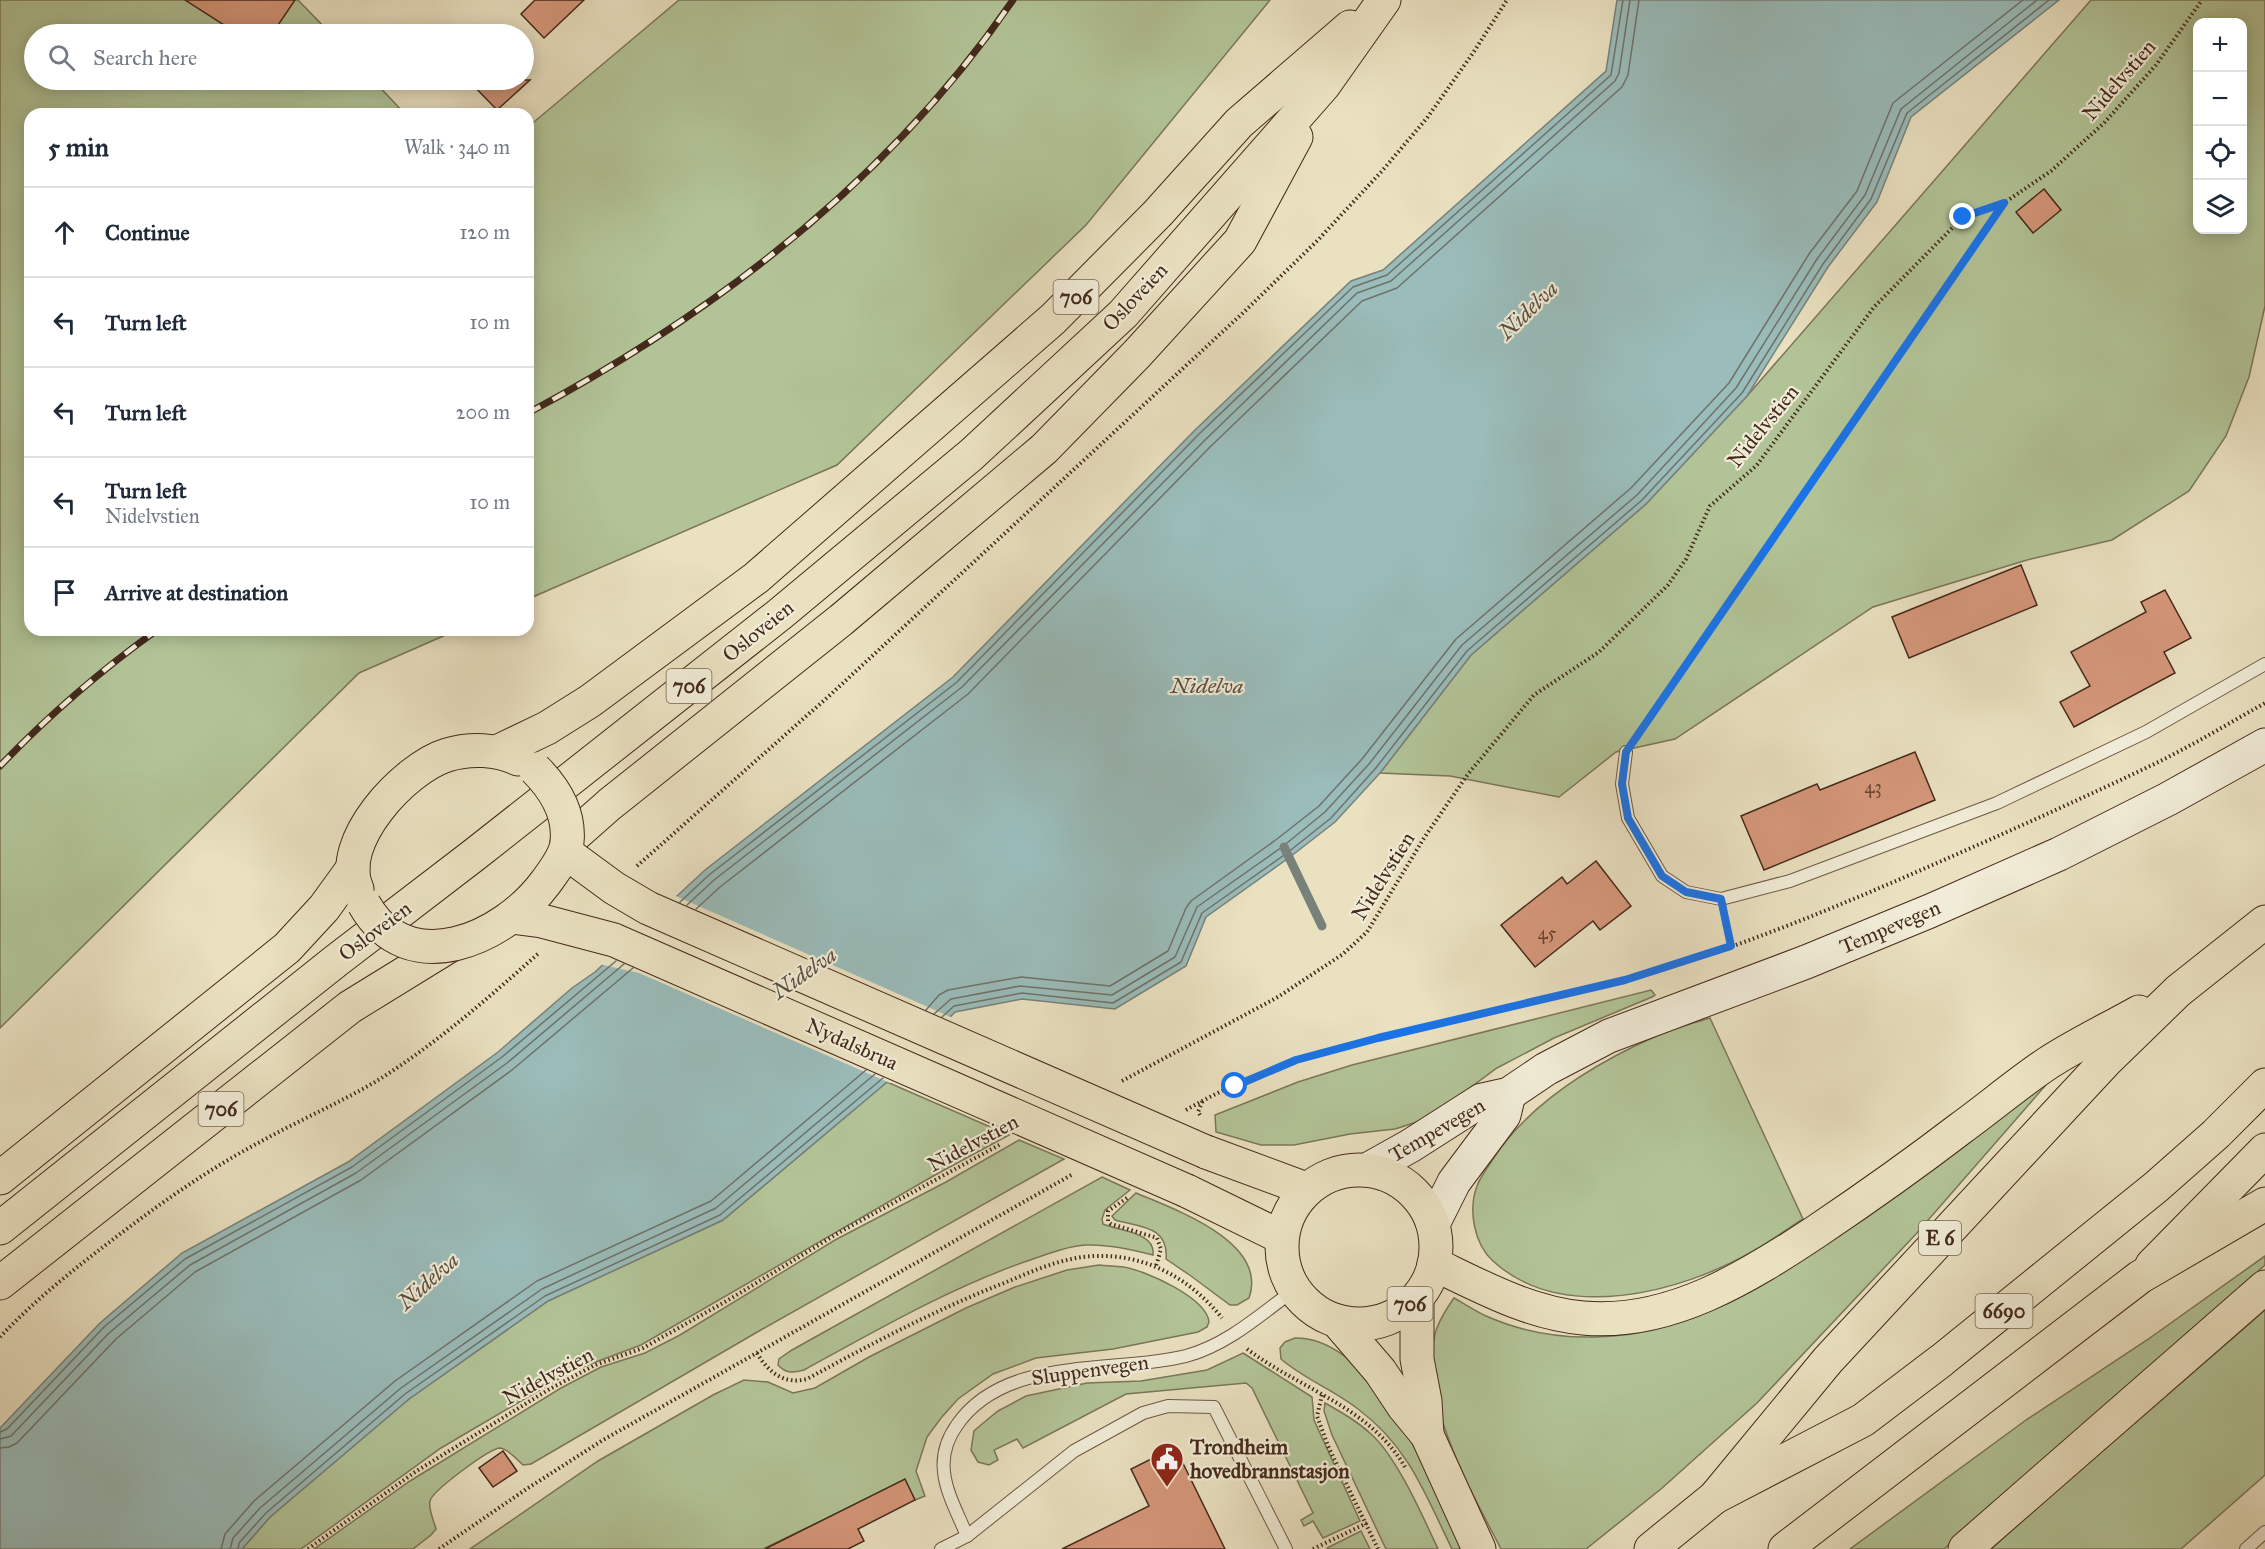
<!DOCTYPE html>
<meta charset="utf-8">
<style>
:root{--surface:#fff;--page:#f2f2f3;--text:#1f2937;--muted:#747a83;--line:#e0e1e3}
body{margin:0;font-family:"IM FELL Great Primer",serif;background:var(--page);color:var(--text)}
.controls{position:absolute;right:18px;top:18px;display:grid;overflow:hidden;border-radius:12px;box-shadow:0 3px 15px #0003}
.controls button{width:54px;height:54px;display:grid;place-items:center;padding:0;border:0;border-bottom:2px solid var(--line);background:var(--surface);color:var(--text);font:30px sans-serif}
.stop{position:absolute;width:18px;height:18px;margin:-14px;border:4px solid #1a73e8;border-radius:50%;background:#fff}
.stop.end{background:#1a73e8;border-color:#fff;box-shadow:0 2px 6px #0008}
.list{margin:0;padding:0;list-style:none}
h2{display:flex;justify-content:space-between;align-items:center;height:78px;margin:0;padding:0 24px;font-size:26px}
h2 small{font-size:20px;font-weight:400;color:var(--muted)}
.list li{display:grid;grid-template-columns:39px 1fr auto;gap:18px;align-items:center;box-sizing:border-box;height:90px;padding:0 24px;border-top:2px solid var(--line)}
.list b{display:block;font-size:22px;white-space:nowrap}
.list p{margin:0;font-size:20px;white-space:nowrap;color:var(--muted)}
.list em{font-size:20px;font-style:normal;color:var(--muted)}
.icon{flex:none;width:33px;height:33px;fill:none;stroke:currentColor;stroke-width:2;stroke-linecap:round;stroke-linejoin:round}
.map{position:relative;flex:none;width:2265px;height:1549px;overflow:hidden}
.search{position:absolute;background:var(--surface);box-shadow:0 3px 15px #0003;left:24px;top:24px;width:510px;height:66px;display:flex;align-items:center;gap:15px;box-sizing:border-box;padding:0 21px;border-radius:33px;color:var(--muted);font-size:22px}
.panel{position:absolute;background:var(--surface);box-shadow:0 3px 15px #0003;left:24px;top:108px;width:510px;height:528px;border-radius:18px}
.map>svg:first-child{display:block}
</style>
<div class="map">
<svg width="2265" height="1549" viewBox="0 0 2265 1549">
<rect width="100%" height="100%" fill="#eae1c1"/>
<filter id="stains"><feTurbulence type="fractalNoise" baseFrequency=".00333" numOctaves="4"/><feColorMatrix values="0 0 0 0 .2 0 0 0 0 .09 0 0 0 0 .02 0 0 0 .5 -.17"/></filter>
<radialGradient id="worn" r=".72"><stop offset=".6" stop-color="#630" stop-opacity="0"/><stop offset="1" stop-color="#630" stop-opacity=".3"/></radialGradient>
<g fill="#b2c497" stroke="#7b7659" stroke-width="1.5" fill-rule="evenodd">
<polygon points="0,0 298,0 331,34 34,34 34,80 373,80 405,114 30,114 30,630 457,630 359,673 0,1028"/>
<polygon points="679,0 1270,0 1086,225 837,465 528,599 528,127"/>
<path d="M2091,0H2265V306L2249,377L2226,436L2189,491L2112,540L2027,560L1873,607L1675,739L1616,752L1559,797L1450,776L1380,773L1471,655L1646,504L1747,396ZM2198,22H2242V230H2198Z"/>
<polygon points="1651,990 1655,995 1652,997 1554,1038 1497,1068 1445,1106 1420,1121 1395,1129 1350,1134 1294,1145 1261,1145 1216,1132 1215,1115 1298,1082 1352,1065"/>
<path d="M1710,1018L1803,1219C1786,1230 1770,1241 1753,1251C1681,1293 1562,1324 1493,1261C1474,1244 1468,1210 1477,1186C1480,1177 1488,1167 1493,1159C1530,1102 1594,1064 1654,1037C1671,1029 1691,1024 1710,1018Z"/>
<path d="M2058,1071L1916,1234L1757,1403L1661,1489L1586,1549H1501C1471,1491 1419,1401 1435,1334C1438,1322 1447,1308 1454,1298C1465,1304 1475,1311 1486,1316C1520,1331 1559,1338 1596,1337C1706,1335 1786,1270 1870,1208C1933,1162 1995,1117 2058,1071Z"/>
<polygon points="887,1082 1009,1135 935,1175 641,1345 572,1371 441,1448 301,1549 242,1549 270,1517 409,1399 548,1301 723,1220"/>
<path d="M1019,1140L1064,1159L759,1331L531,1464L523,1465C517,1460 509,1449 500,1448C490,1448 432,1491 430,1501C428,1509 434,1521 436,1529L431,1535L413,1549H314L410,1481L561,1388L601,1367L645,1353L680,1335L835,1240L946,1182Z"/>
<path d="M1102,1177L1130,1190L1105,1210L1102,1219L1103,1224C1119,1231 1156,1232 1153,1255C1131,1249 1109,1244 1086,1245C1069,1246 1050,1253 1033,1259C955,1285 877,1330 804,1370C794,1373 786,1374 778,1365L779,1359L792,1350Z"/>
<path d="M1136,1193C1174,1209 1269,1242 1249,1298L1237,1305H1230L1191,1276L1166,1259C1169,1226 1140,1227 1115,1220L1112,1216Z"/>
<polygon points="2265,1256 2265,1265 1944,1549 1850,1549 2026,1420 2147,1340"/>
<path d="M1099,1265C1107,1266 1115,1266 1123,1267C1145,1270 1207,1298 1209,1322L1207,1327L1198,1332L1113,1349L1036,1358L993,1374L958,1399L941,1418L927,1437L916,1471L925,1496L915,1500L905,1480L763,1549H470L598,1461L713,1395L744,1380L768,1382L793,1393L815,1388L869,1357L966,1308L1015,1287L1067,1270Z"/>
<path d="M2265,1310V1475L2181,1549H1991C2081,1468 2174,1390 2265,1310Z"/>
<path d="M1295,1338C1377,1337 1433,1487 1463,1549H1452C1425,1494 1409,1447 1358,1409C1334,1390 1304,1379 1281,1359L1280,1348L1285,1342Z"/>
<polygon points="1243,1353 1312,1397 1314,1420 1360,1521 1323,1538 1313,1521 1304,1526 1301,1520 1313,1513 1252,1388 1246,1383 1126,1394 1023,1448 1017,1439 994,1450 998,1460 989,1465 978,1462 971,1450 974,1431 982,1424 998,1411 1026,1396 1087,1383 1141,1381 1207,1370"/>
<path d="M1325,1403C1341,1412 1357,1421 1371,1434C1397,1457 1423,1517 1438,1549H1386L1332,1435L1324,1411Z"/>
<polygon points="1361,1531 1370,1549 1328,1549 1327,1548"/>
</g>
<polygon fill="#9abcba" stroke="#78817a" stroke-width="1.5" points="1617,0 2059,0 1911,117 1877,202 1828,267 1747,396 1646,504 1471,655 1380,773 1335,822 1290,857 1206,917 1186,966 1115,1009 1022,999 955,1012 887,1082 723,1220 548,1301 409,1399 270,1517 242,1549 0,1549 0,1428 100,1323 182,1253 348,1162 498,1052 572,988 595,972 705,870 953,677 1194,431 1351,281 1383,270 1606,71"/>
<polygon fill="#eae1c1" points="674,895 678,897 953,1018 890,1083 639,973 599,964"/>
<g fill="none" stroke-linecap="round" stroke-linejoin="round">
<g stroke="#6f726a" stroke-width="1.5">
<polyline points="680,902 709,875 957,682 1198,435 1353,287 1387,275 1611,75 1623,0"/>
<polyline points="687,905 714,880 962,687 1204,441 1357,293 1391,281 1615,81 1619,73 1630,0"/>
<polyline points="696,909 720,887 968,694 1210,447 1362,301 1397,288 1622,87 1628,75 1639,0"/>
<polyline points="926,1010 939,995 948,990 1021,977 1110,986 1168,951 1186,908 1191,901 1277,839 1319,806 1362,759 1456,639 1631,488 1729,383 1809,254 1857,191 1893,103 2023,0"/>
<polyline points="934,1014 951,999 1020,986 1112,995 1175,957 1197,907 1282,847 1325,812 1369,764 1462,645 1637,495 1736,388 1817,259 1865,195 1901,109 2037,0"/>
<polyline points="942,1017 954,1006 1022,993 1113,1003 1181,962 1202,913 1287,853 1331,818 1375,769 1467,651 1642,500 1742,393 1823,264 1871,199 1907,113 2049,0"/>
<polyline points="0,1432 7,1429 104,1327 185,1259 352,1167 502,1057 616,961"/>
<polyline points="0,1439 11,1436 109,1333 190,1265 356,1173 507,1063 624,964"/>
<polyline points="0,1448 9,1447 17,1443 116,1339 195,1272 361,1180 512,1070 633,968"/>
<polyline points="221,1549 225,1534 254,1501 395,1381 537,1281 711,1201 866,1070"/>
<polyline points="230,1549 233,1538 260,1508 401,1388 542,1289 716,1208 875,1074"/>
<polyline points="238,1549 239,1543 266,1513 405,1394 545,1296 720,1215 883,1078"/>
</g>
<polyline stroke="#78817a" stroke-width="9" points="1284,847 1322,926"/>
</g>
<g fill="#d5977a" stroke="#44291b" stroke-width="1.5">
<polygon points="185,0 295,0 272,34 238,34"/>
<polygon points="535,0 584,0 544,38 521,14"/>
<polygon points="468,80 530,80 497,110"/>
<polygon points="2044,189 2061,210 2033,233 2016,212"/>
<polygon points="2021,565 2037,605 1909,658 1892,617"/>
<polygon points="2165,590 2191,638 2164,652 2175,673 2074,727 2060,702 2090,686 2071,652 2146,612 2141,602"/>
<polygon points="1915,752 1935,800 1764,870 1741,816 1817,784 1820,790"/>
<polygon points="1596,861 1631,906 1600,930 1593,921 1535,967 1501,925 1562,877 1567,884"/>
<polygon points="1175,1447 1225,1549 1062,1549 1149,1506 1131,1469"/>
<polygon points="503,1451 517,1471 493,1487 479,1468"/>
<polygon points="905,1479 915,1500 858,1529 864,1541 848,1549 765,1549"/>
</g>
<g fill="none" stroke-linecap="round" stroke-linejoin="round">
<g stroke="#6e5744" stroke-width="14">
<g id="lane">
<polyline points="1626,752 1622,784 1628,818 1662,876 1686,892 1721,899 1790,881 1997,803 2146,732 2265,664"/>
<path d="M967,1536C959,1516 946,1493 944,1472C942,1455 947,1439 957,1425C1005,1355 1114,1374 1186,1356C1227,1345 1260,1315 1294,1290"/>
<polyline points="941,1549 967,1536 1074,1451 1143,1413 1168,1406 1214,1407 1286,1549"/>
<polyline points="2246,1549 2265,1532"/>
</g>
</g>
<g stroke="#44291b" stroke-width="35">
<g id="secondary">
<polyline points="1367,1170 1410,1146 1482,1100 1509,1094 1546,1069 1609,1036 1806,962 1930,911 2059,854 2168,799 2265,745"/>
<polyline points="1433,1224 1454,1182 1504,1115 1509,1094"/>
</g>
</g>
<g stroke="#44291b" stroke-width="35">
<g id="primary">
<polyline points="2152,1265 2265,1150"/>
<polyline points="1715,1497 1863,1420 1942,1360 2156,1187 2216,1134 2265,1085"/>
</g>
</g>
<g stroke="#44291b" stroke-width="35">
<g id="highway">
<polyline points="499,751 547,728 590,701 756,578 1053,319 1158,213 1239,123 1350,27"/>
<polyline points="567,842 610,804 841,620 1044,449 1137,354 1240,241 1296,137"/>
<path d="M357,889C335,842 405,768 447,755C470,748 497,749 518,759"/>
<polyline points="1206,1152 1306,1189"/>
<circle cx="1359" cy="1247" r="77"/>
<polyline points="0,1178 287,948 324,908 353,868"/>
<polyline points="1187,1191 1281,1237"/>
<polyline points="0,1228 337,960 474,855 780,614 971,455 1123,314 1324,85 1384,0"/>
<path d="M1434,1264C1482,1287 1529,1313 1583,1318C1669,1326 1748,1277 1817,1231C1866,1198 1914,1164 1961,1128C1990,1107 2018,1083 2048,1063C2077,1044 2109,1029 2139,1012"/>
<polyline points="0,1283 350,1007 449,946"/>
<polyline points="1417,1298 1417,1359 1425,1401 1427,1435"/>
<polyline points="1337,1321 1380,1371 1404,1407 1427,1435 1479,1549"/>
<polyline points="1651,1549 1715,1497 1828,1360 2105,1062 2178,991 2265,922"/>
<polyline points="1785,1549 2140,1277 2265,1204"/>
<polyline points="1965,1549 2265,1287"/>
</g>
</g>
<g stroke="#44291b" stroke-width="4" stroke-dasharray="1.5 3" stroke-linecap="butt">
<polyline points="1637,736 2004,204"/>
<polyline points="637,866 829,696 1245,311 1318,240 1382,171 1427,118 1473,53 1507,0"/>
<polyline points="1725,917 1732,946"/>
<polyline points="1122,1081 1278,997 1343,954 1367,932 1424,838 1468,774 1534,695 1599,652 1668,585 1686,559 1710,506 1757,465 1874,307 1963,217 2004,203 2051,171 2104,123 2156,65 2202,0"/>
<path d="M1186,1110C1319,1033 1480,1020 1626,980C1735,950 1842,905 1946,859C2014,829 2081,799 2148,767C2188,748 2226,725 2265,703"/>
<polyline points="1200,1115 1198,1112 1203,1100"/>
<polyline points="1127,1198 1108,1211 1108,1221 1111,1224 1157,1238 1161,1249 1156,1266"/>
<path d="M0,1337C32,1303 69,1273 107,1244C155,1207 204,1172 258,1143C296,1122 337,1104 375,1082C435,1045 487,999 539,953"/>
<path d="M1247,1349C1300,1389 1370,1407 1405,1467"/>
<path d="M757,1353C768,1372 784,1385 807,1379C871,1344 935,1310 1004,1283C1033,1271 1063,1257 1095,1256C1146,1254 1191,1279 1222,1318"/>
<polyline points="1322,1395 1317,1416 1328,1446 1378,1549"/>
<polyline points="308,1549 415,1472 548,1390 595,1365 643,1348 730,1299 840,1232 1001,1144"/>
<polyline points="439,1549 525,1490 603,1440 1073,1174"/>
<polyline points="1313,1549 1367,1523"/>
</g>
<use href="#lane" stroke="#f1ecd7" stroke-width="12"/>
<use href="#secondary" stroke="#f1ecd7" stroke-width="33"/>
<use href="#primary" stroke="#eae1c1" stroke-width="33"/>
<use href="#highway" stroke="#eae1c1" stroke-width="33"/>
<g stroke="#44291b" stroke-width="7">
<g id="rail">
<path d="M528,413C717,312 891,178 1013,0"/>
<path d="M0,766C48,716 100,671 157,630"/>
</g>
</g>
<use href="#rail" stroke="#f1ecd7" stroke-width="4.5" stroke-dasharray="14" stroke-linecap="butt"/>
<g stroke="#44291b" stroke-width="35" stroke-linecap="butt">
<g id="highway-bridge">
<polyline points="565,852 614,888 648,908 1206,1152"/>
<path d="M364,904C408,982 504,939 546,882C554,871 566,856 567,842C570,813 554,788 535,769"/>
<polyline points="511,917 542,921 614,940 1187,1191"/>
</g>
</g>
<use href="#highway-bridge" stroke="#eae1c1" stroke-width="33"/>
</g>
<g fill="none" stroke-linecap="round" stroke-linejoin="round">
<polyline stroke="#1a73e8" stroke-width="8" points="1235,1086 1296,1060 1378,1038 1625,980 1731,946 1721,899 1686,892 1662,876 1628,818 1622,784 1626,752 2004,203 1963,217"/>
</g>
<defs>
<g id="civic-pin" transform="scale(1.725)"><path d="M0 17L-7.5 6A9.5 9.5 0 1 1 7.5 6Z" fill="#8f2418" stroke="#f1ecd7"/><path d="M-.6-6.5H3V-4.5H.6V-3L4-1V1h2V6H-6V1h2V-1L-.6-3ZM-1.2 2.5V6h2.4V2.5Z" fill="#fff"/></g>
</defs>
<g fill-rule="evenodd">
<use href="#civic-pin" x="1167" y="1459"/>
</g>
<g text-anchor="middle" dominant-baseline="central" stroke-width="4.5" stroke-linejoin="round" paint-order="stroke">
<g font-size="18" fill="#684433">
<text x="1873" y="787">43</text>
<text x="1547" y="933">45</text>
</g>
<g fill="#f1ecd7" stroke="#786453" stroke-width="1.5">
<rect x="1053.5" y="280" width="45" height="34" rx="4.5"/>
<rect x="666.5" y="669" width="45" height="34" rx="4.5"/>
<rect x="198.5" y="1092" width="45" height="34" rx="4.5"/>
<rect x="1919" y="1221" width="42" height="34" rx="4.5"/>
<rect x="1387.5" y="1287" width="45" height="34" rx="4.5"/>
<rect x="1975.5" y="1294" width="57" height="34" rx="4.5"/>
</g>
<g font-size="20" font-weight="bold" fill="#44291b">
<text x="1076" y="297">706</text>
<text x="689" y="686">706</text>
<text x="221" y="1109">706</text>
<text x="1940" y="1238">E 6</text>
<text x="1410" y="1304">706</text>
<text x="2004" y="1311">6690</text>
</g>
<g font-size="21" fill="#44291b" stroke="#f1ecd7">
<text transform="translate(2119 80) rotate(-49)">Nidelvstien</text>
<text transform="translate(1135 297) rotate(-47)">Osloveien</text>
<text transform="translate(1763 426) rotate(-51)">Nidelvstien</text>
<text transform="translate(758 631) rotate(-39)">Osloveien</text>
<text transform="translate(1383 876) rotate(-58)">Nidelvstien</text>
<text transform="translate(1890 927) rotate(-23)">Tempevegen</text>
<text transform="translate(375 931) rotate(-37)">Osloveien</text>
<text transform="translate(852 1044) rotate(24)">Nydalsbrua</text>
<text transform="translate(1437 1130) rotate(-30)">Tempevegen</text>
<text transform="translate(973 1143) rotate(-28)">Nidelvstien</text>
<text transform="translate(1090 1370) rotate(-8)">Sluppenvegen</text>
<text transform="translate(548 1376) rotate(-28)">Nidelvstien</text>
</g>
<g font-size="21" font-weight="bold" fill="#44291b" stroke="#f1ecd7" text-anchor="start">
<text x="1190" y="1447">Trondheim<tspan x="1190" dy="24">hovedbrannstasjon</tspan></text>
</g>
<g font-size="22" font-style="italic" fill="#5a4e43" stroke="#f1ecd7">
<text transform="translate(1528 310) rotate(-44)">Nidelva</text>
<text x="1207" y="685">Nidelva</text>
<text transform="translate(804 973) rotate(-35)">Nidelva</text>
<text transform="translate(428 1281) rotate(-42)">Nidelva</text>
</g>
</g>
<rect width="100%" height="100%" filter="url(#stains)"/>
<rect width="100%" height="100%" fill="url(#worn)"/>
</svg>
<div class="controls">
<button>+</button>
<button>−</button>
<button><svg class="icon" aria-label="locate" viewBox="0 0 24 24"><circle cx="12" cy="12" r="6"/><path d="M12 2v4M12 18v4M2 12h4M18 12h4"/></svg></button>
<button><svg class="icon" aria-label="layers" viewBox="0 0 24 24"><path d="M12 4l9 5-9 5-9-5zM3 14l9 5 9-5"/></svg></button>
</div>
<div class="stop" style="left:1235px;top:1086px"></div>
<div class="stop end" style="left:1963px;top:217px"></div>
<div class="search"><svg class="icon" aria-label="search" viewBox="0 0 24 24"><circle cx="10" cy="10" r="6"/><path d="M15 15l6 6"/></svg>Search here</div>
<section class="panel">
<h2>5 min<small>Walk · 340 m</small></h2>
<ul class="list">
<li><svg class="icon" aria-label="ahead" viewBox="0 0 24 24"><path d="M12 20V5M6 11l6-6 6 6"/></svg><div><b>Continue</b></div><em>120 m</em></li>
<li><svg class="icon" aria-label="left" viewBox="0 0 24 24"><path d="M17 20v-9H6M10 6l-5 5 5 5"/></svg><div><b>Turn left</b></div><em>10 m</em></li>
<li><svg class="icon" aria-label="left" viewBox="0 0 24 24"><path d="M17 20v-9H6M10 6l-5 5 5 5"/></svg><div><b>Turn left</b></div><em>200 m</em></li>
<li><svg class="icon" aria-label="left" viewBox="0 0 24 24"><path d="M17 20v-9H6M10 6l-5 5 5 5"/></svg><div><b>Turn left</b><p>Nidelvstien</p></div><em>10 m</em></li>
<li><svg class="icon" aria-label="arrive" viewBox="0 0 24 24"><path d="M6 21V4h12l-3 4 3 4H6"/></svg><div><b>Arrive at destination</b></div></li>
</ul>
</section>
</div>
